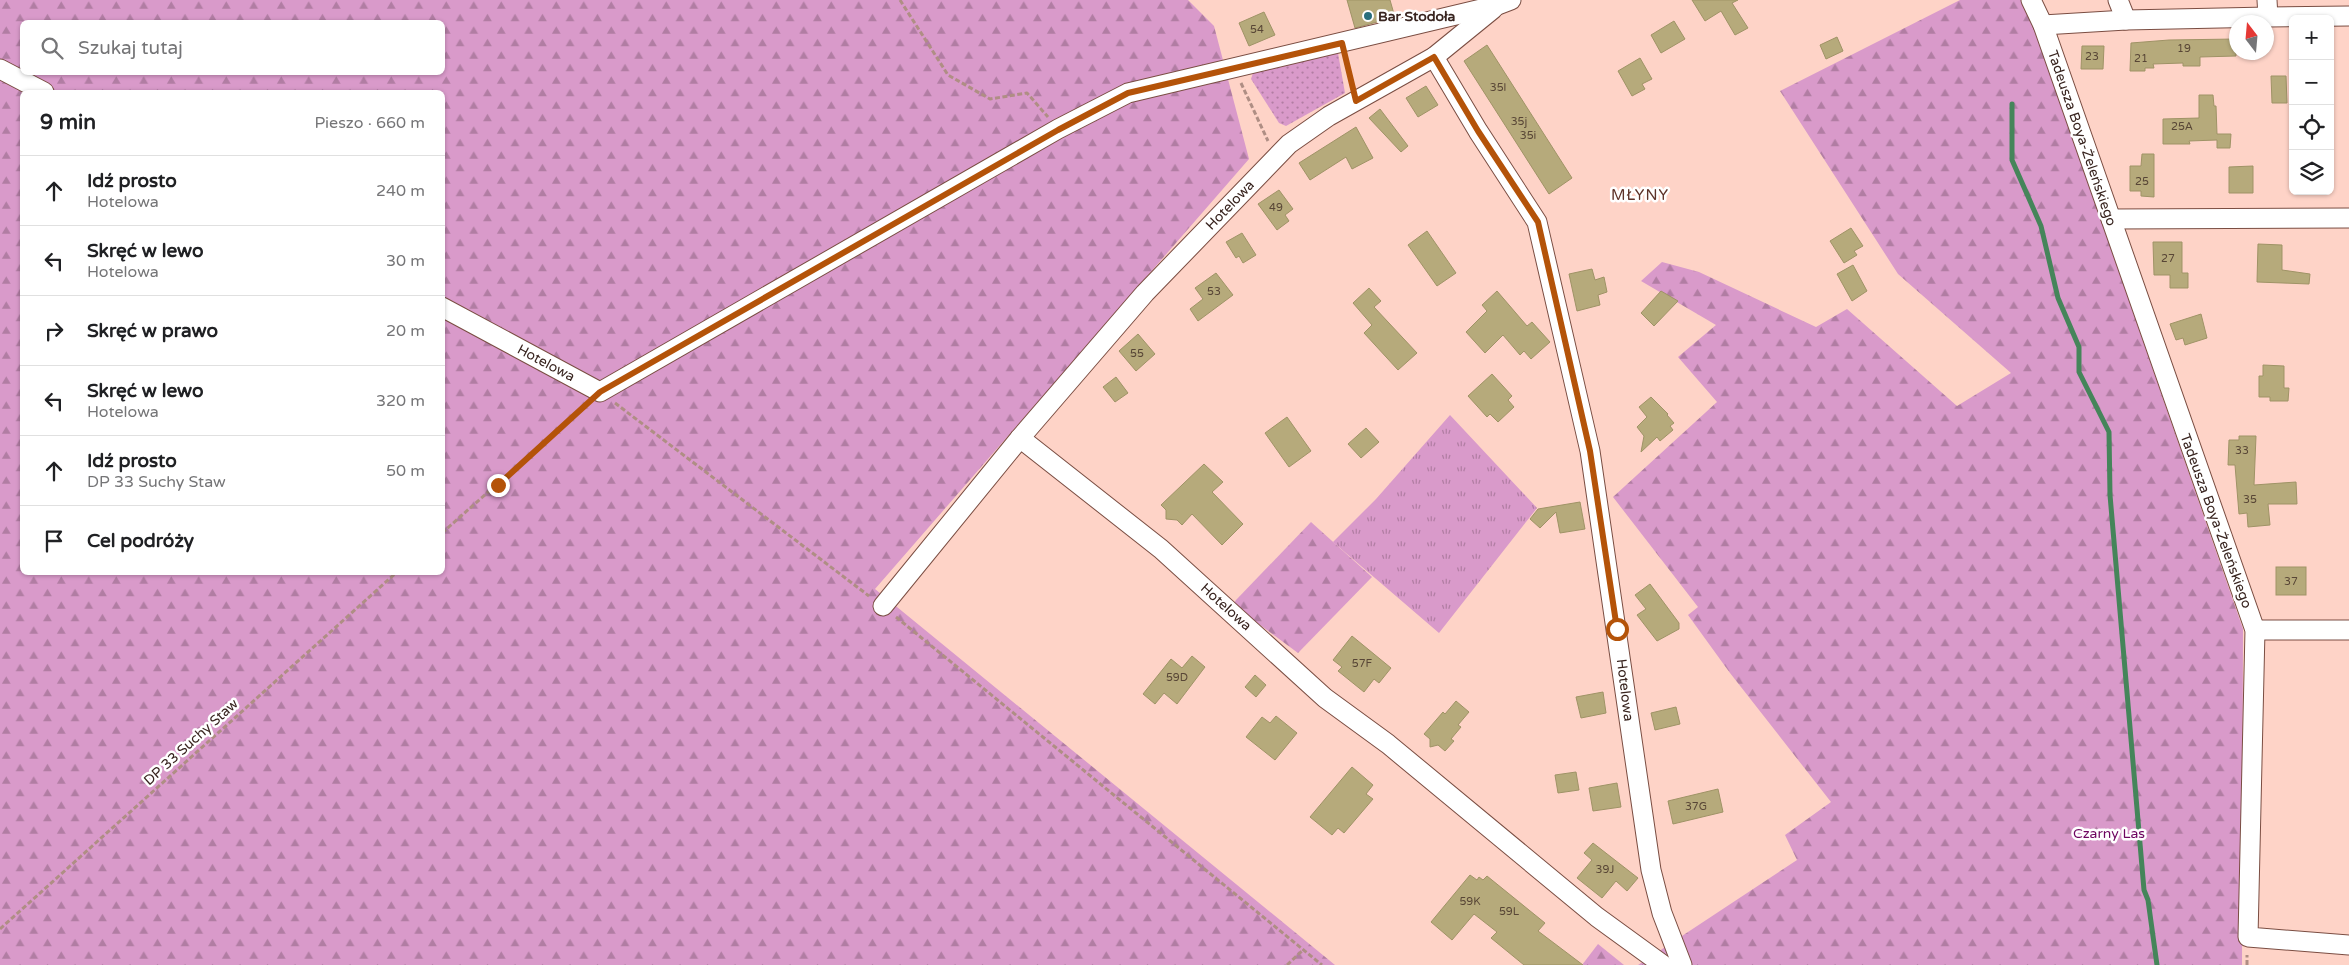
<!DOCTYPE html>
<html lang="pl">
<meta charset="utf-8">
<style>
:root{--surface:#fff;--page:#f2f2f2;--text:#202124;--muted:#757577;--line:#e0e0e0}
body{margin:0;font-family:"Varela Round",sans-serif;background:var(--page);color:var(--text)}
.controls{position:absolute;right:15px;top:15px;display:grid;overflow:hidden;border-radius:8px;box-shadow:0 1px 4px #0004}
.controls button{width:45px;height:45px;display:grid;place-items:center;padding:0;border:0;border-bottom:1px solid var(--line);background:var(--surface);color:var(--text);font:25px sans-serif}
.compass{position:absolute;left:2229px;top:15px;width:45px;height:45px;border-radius:50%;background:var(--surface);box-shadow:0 1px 4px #0004;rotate:344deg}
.stop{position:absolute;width:15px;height:15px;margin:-11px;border:4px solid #b45309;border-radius:50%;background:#fff}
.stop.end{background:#b45309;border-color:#fff;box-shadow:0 1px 5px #0008}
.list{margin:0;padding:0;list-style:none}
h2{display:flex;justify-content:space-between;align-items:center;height:65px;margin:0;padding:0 20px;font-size:21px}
h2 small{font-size:16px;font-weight:400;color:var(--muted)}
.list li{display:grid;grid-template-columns:32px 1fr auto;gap:15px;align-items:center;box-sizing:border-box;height:70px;padding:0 20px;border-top:1px solid var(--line)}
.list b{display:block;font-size:19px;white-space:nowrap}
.list p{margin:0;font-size:16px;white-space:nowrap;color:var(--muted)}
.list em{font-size:16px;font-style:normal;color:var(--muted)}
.icon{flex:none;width:28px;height:28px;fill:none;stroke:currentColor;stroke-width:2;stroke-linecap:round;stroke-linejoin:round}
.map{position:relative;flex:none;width:2349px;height:965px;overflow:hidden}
.search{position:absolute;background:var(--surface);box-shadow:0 1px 4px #0004;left:20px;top:20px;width:425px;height:55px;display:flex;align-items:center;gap:12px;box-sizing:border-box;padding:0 18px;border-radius:8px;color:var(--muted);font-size:19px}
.panel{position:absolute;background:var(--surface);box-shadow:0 1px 4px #0004;left:20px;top:90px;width:425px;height:485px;border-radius:8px}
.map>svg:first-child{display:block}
</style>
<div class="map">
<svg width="2349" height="965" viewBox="0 0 2349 965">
<defs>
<pattern id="grass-tufts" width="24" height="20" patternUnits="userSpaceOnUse" patternTransform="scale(1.25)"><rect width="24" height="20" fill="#d99aca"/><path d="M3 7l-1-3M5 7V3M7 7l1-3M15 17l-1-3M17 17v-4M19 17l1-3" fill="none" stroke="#b17da3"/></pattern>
<pattern id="forest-firs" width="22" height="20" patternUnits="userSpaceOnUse" patternTransform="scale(1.25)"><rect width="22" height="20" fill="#d99aca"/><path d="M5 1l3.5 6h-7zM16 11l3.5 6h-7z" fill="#b17da3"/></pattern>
<pattern id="park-dots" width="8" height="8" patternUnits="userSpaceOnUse" patternTransform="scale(1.25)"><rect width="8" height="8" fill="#d99aca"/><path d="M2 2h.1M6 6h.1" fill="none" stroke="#b17da3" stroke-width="1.8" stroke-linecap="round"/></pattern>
</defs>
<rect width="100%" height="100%" fill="#fed3c7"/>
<polygon fill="url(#grass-tufts)" points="1450,415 1537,508 1439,633 1333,542 1376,499"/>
<g fill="url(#forest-firs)" fill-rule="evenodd">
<path d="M0,0H1188L1214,26L1249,159L875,589L1335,965H0ZM22,22H442V72H22ZM22,92H442V572H22Z"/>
<polygon points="1960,0 2021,0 2035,30 2243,629 2242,965 1638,965 1797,860 1785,835 1831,802 1730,673 1688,615 1698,607 1613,497 1717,402 1678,357 1716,325 1641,281 1662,262 1699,272 1816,327 1847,309 1957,406 2011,373 1898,274 1780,91"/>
<polygon points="1311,522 1372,577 1298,653 1233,605 1236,600"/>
<polygon points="1598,944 1624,965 1582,965"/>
</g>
<polygon fill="url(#park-dots)" points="1338,53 1345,93 1286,126 1279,123 1251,79 1253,73"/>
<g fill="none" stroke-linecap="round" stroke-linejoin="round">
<polyline stroke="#45855a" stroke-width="5" points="2012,104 2012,160 2041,226 2058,298 2079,347 2079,372 2109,432 2110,495 2144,890 2148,900 2157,965"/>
</g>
<g fill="#b6aa7b" stroke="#9f9366">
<polygon points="1347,0 1390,0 1394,14 1376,19 1377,22 1355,28"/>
<polygon points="1692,0 1738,0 1732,3 1748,28 1735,35 1721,11 1705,21"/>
<polygon points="1264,12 1275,35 1249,46 1239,23"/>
<polygon points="1674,21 1685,39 1661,53 1651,35"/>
<polygon points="1837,37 1843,51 1826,59 1820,45"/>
<polygon points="2236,39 2236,56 2200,57 2200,66 2183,66 2183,63 2153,64 2154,68 2145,68 2145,71 2130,71 2131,43 2169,40"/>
<polygon points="1487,45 1572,178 1549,194 1464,61"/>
<polygon points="2082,46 2104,46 2103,69 2081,69"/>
<polygon points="1640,58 1652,79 1642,84 1645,89 1632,96 1618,71"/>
<polygon points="2271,76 2286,76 2287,103 2272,103"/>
<polygon points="1426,86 1438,105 1418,117 1406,98"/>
<polygon points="2199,95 2213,95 2214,106 2216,106 2217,134 2231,134 2230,148 2217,148 2217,140 2189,141 2190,144 2163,144 2163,119 2199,118"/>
<polygon points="1380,109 1408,146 1401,152 1369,118"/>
<polygon points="1356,127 1373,158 1352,169 1346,157 1310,180 1299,163"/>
<polygon points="2142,154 2154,154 2154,197 2141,196 2141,191 2130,191 2130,166 2141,166"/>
<polygon points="2253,166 2253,193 2229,193 2229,167"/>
<polygon points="1279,190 1293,209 1285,215 1289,221 1277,230 1258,204"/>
<polygon points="1851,228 1863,246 1854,251 1857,255 1844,263 1830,241"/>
<polygon points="1427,231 1456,273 1437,286 1408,245"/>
<polygon points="1242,233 1256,255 1243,263 1239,256 1236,258 1226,242"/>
<polygon points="2153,242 2182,242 2182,273 2188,273 2188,288 2170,288 2170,275 2154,275"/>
<polygon points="2258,244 2282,245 2282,270 2310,274 2309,284 2257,282"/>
<polygon points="1853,265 1867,291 1852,301 1837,274"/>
<polygon points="1592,269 1595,280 1604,277 1607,292 1598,295 1600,305 1577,311 1569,274"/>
<polygon points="1216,273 1233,295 1198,321 1190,309 1203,299 1195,288"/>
<polygon points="1369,288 1381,301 1374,307 1417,353 1398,370 1364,333 1372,325 1353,303"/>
<polygon points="1497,291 1527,326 1532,322 1550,342 1531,359 1524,351 1520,355 1503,335 1485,353 1466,332 1487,311 1482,305"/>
<polygon points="1661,291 1678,301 1654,326 1641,313"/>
<polygon points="2201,314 2207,338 2185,345 2183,338 2176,340 2170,324"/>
<polygon points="1138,334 1155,354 1136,371 1119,351"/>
<polygon points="2263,365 2284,366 2284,388 2289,388 2288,401 2270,401 2270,397 2259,397 2259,376 2263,376"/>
<polygon points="1492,374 1512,396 1508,400 1514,407 1498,422 1490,414 1487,417 1468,396"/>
<polygon points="1116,377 1128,393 1115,402 1103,387"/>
<polygon points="1651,397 1668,414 1667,415 1674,423 1670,426 1673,430 1660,441 1657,437 1641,452 1644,436 1637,427 1647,417 1639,407"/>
<polygon points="1287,417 1311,451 1289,467 1265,433"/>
<polygon points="1366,428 1379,442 1361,458 1348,444"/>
<polygon points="2239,436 2256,436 2254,485 2296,482 2297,504 2268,504 2270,525 2248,527 2247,513 2239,514 2235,465 2228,465 2229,440 2239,440"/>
<polygon points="1204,464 1223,482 1212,492 1243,524 1222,545 1192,514 1182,525 1177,520 1166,519 1166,510 1161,505"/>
<polygon points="1580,502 1585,529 1560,533 1556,512 1540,528 1530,519 1538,509"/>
<rect x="2276" y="567" width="30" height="28"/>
<polygon points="1650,584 1679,623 1679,629 1657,641 1637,615 1646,609 1635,595"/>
<polygon points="1352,636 1391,668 1379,683 1374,679 1364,692 1338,671 1342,667 1333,660"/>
<polygon points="1192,656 1205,667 1177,704 1164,693 1155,704 1143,694 1171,659 1182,668"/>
<polygon points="1255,675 1266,685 1256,697 1245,687"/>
<polygon points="1603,692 1606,713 1581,718 1576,697"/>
<polygon points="1456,701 1469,712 1458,725 1461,727 1451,739 1454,741 1445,751 1438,745 1430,747 1430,739 1424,734 1443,712 1445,714"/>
<polygon points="1676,707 1680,724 1655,730 1651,713"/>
<polygon points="1276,716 1297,733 1275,760 1246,737 1262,717 1270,723"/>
<polygon points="1352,767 1373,785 1366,794 1373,799 1344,833 1338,828 1332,835 1310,817"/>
<polygon points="1576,772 1579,790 1558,793 1555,775"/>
<polygon points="1617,783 1621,807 1593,811 1589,788"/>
<polygon points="1718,789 1723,812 1673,824 1668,801"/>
<polygon points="1593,843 1638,878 1627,891 1616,881 1602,898 1577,878 1592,860 1584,853"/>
<polygon points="1470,875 1477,880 1479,877 1483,880 1487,876 1545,923 1538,931 1583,965 1524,965 1491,938 1497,932 1474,914 1452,940 1431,922"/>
</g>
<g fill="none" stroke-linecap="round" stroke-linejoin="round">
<g stroke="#7a4d42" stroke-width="21">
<g id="minor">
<polyline points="2031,0 2043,25"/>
<polyline points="2118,0 2126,20"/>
<polyline points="2267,0 2268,17 2126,20 2043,25 2255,630 2248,937 2349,945"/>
<polyline points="2268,17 2349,16"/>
<polyline points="1434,57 1478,131 1537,222 1590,451 1651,870 1662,913 1682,965"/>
<polyline points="0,69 44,92"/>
<polyline points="2111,219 2349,218"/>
<polyline points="442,307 600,392 1058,129 1128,93 1498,5 1511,0"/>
<polyline points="1020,438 1161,549 1325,698 1388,744 1597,917 1663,965"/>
<polyline points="883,606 1020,438 1145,293 1289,144 1329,116 1434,57 1493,9"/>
<polyline points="2255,630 2349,630"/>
</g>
</g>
<g stroke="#af8e84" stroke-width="3" stroke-dasharray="5 2.5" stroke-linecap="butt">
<polyline points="900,0 948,75 990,99 1027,93 1048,117"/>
<polyline points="1346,58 1352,83"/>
<polyline points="1241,83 1268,141"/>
<polyline points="615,403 869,596"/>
<polyline points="442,533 587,404"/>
<polyline points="896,617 1322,965"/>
<polyline points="0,929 397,572"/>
<polyline points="1287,965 1303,950"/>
<polyline points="2247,965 2247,955"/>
</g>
<use href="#minor" stroke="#fff" stroke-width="19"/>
</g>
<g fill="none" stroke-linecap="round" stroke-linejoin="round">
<polyline stroke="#b45309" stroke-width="6" points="498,485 600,392 1058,130 1128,93 1342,43 1356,101 1434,57 1478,131 1538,222 1590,451 1617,629"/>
</g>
<circle fill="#296e7d" stroke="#fff" stroke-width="2" cx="1368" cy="16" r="5"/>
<g text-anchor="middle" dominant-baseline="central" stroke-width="5" stroke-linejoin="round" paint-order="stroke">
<g font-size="11" fill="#584636">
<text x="1257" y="29">54</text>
<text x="2184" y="48">19</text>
<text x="2092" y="56">23</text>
<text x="2141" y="58">21</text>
<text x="1498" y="87">35l</text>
<text x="1519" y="121">35j</text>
<text x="2182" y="126">25A</text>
<text x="1528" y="135">35i</text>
<text x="2142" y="181">25</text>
<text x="1276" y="207">49</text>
<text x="2168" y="258">27</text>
<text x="1214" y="291">53</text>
<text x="1137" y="353">55</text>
<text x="2242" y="450">33</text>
<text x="2250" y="499">35</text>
<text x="2291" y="581">37</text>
<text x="1362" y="663">57F</text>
<text x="1177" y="677">59D</text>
<text x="1696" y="806">37G</text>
<text x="1605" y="869">39J</text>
<text x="1470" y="901">59K</text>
<text x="1509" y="911">59L</text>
</g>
<g font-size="14" font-weight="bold" fill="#38241f" stroke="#fff" text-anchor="start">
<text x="1378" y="16">Bar Stodoła</text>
</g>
<g font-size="14" fill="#38241f" stroke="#fff">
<text transform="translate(2082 138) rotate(71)">Tadeusza Boya-Żeleńskiego</text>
<text transform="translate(1230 205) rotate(-46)">Hotelowa</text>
<text transform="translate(546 363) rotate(28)">Hotelowa</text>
<text transform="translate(2216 521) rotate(70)">Tadeusza Boya-Żeleńskiego</text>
<text transform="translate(1226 607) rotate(42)">Hotelowa</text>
<text transform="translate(1625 690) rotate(83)">Hotelowa</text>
<text transform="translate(191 742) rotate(-42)">DP 33 Suchy Staw</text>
</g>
<g font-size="14" fill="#6d055f" stroke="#fff">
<text x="2109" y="833">Czarny Las</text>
</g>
<g font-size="15" letter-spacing="1" fill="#5e3329" stroke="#fff">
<text x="1640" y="195">MŁYNY</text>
</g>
</g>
</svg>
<div class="controls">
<button>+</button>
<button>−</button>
<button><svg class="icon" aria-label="locate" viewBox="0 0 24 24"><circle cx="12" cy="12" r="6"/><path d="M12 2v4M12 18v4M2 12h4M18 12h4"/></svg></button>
<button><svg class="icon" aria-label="layers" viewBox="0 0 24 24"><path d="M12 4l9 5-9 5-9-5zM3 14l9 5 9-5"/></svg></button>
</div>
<svg class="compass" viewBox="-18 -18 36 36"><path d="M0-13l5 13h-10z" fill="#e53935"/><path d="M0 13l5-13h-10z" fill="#757577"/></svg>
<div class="stop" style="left:1617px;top:629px"></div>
<div class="stop end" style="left:498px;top:485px"></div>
<div class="search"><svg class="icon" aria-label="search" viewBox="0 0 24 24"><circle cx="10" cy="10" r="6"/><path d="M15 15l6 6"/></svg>Szukaj tutaj</div>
<section class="panel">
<h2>9 min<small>Pieszo · 660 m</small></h2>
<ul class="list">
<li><svg class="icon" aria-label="ahead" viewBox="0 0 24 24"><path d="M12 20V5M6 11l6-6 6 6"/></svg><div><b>Idź prosto</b><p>Hotelowa</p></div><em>240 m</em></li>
<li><svg class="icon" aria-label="left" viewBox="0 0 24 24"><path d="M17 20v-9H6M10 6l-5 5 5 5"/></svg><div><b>Skręć w lewo</b><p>Hotelowa</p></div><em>30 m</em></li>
<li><svg class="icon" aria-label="right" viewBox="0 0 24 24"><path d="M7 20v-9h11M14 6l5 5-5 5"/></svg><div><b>Skręć w prawo</b></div><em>20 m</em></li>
<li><svg class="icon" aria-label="left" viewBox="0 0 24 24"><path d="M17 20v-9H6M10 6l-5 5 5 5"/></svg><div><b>Skręć w lewo</b><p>Hotelowa</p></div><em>320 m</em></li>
<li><svg class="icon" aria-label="ahead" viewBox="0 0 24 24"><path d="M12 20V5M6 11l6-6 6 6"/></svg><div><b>Idź prosto</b><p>DP 33 Suchy Staw</p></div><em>50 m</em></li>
<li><svg class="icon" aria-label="arrive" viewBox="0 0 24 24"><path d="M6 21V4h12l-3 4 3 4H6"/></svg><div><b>Cel podróży</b></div></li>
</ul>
</section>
</div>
